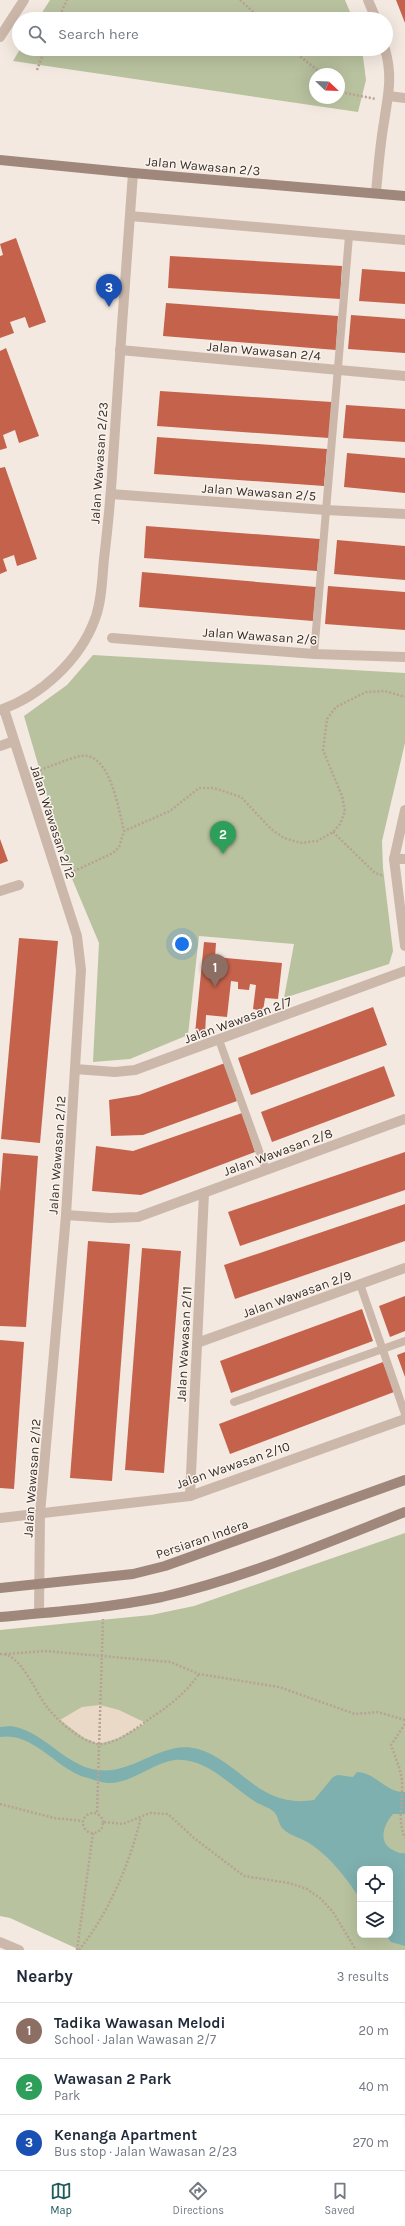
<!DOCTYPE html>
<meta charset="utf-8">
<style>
:root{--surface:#fff;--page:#f6f6f7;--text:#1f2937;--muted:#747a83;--line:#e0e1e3;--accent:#1f5b5b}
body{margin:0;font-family:Karla,sans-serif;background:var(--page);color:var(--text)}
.controls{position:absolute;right:12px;bottom:12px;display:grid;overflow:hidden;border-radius:8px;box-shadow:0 4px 16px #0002}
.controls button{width:36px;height:36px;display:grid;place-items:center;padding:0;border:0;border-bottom:1px solid var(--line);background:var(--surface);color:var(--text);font:20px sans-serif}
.compass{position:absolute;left:309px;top:68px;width:36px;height:36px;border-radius:50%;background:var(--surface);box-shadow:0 4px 16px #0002;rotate:113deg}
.you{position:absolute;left:182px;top:944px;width:14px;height:14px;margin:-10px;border:3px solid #fff;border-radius:50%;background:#1a73e8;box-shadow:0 0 0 6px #1a73e833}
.badge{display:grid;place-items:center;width:26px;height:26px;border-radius:50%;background:var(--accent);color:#fff;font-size:13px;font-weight:700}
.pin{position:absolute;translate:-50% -33px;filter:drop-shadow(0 1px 2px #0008)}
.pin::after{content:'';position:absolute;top:21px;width:14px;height:12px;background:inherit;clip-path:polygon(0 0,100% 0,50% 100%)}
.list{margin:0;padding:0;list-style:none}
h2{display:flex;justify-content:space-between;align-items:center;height:52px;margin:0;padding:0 16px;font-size:17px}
h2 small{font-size:13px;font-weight:400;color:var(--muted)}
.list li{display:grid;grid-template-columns:26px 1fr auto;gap:12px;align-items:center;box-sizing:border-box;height:56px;padding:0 16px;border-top:1px solid var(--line)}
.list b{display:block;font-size:15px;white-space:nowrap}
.list p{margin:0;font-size:13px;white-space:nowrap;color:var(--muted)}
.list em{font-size:13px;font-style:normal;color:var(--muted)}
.icon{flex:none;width:22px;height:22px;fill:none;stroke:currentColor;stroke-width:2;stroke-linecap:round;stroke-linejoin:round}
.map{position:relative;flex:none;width:405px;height:1950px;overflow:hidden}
.search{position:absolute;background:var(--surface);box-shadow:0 4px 16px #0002;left:12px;right:12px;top:12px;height:44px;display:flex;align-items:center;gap:10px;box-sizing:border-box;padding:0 14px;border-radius:22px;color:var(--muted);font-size:15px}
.sheet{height:220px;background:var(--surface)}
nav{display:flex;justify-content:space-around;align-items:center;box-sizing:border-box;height:56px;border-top:1px solid var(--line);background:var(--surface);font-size:11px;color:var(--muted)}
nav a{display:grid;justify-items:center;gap:2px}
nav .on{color:var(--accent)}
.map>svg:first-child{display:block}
</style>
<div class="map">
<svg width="405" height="1950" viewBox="0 0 405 1950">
<rect width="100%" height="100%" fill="#f3e9e0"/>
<g fill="#b9c29f" fill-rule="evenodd">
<polygon points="50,0 345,0 353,19 38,19"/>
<path d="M20,49H362L366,80L358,112L13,61ZM315,74H339V98H315Z"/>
<polygon points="93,655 405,673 405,743 382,841 383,868 393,951 389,964 284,998 294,944 199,936 188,1035 130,1059 93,1062 99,943 70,874 24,716 67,685"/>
<path d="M405,1533V1950H80L10,1918L0,1916V1630L151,1615L194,1606ZM360,1869H390V1935H360Z"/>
</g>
<polygon fill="#ebd9c7" points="100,1705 119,1710 146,1723 119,1738 99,1744 84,1738 60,1720 82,1707"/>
<path fill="#7eb0af" d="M10,1726C44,1730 64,1766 98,1770C134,1775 162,1739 198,1749C242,1762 258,1809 314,1800L333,1777L338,1775L353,1777L357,1772C375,1772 386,1793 405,1792V1814H393C384,1824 377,1842 393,1850C397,1852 400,1854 405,1853V1946L391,1942L385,1935H390V1869H360V1899C347,1879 332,1859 312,1845C303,1838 292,1837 283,1829C278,1824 279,1816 273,1811C268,1807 260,1805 254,1801C231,1786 205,1757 175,1760C152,1763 133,1783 109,1783C103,1783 95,1780 88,1778C56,1770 34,1731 0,1737V1727Z"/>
<g fill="#c5624b">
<polygon points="396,0 405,0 405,23"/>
<polygon points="16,238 46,322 29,328 25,317 10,322 14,333 0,338 0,256 3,255 0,244"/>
<polygon points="170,256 342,266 340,299 168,288"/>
<polygon points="362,269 405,272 405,304 359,301"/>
<polygon points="166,303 338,316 336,350 163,336"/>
<polygon points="351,315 405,319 405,353 348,349"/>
<polygon points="6,348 39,436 19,443 15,430 3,435 7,448 0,450 0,351"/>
<polygon points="160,391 332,402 329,438 157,426"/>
<polygon points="346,405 405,409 405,442 343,438"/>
<polygon points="157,437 327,449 324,486 154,474"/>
<polygon points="347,453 405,458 405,493 344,487"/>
<polygon points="5,467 37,559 17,566 14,555 3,559 7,571 0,574 0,468"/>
<polygon points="146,526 320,539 317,571 144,558"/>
<polygon points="337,540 405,546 405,580 334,574"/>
<polygon points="142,572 316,587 313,621 139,607"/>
<polygon points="328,586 405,592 405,630 325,624"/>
<polygon points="0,839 8,861 0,864"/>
<polygon points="19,938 58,941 40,1143 1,1139"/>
<polygon points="204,942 216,943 215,957 282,963 278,999 265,998 263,1011 253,1009 256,985 250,984 249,990 238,989 238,982 231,981 227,1017 206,1015 205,1035 195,1034"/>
<polygon points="373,1007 387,1045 251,1095 238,1058"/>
<polygon points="225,1063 237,1101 143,1135 111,1136 109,1100 139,1095"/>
<polygon points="384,1066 395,1096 272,1142 261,1112"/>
<polygon points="242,1113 255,1152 141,1195 92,1191 96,1146 133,1151"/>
<polygon points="405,1152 405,1190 240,1246 228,1212"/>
<polygon points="3,1153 38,1156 26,1327 0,1326 0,1192"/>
<polygon points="405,1204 405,1241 235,1299 224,1265"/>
<polygon points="88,1241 130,1244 112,1481 70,1478"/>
<polygon points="142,1248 181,1251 164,1473 125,1470"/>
<polygon points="405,1296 405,1331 390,1337 379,1306"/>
<polygon points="362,1309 373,1341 231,1393 220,1361"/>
<polygon points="0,1340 24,1342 14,1489 0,1488"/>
<polygon points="405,1352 405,1377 397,1355"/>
<polygon points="383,1362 394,1392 230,1454 219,1424"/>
</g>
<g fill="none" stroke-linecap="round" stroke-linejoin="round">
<g stroke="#b7a295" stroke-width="2.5" stroke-dasharray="2 2" stroke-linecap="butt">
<polyline points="240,0 261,19"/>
<polyline points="58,19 67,0"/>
<polyline points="291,49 322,74"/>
<polyline points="37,70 45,49"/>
<polyline points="339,88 345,93 376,99"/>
<path d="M36,771C51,767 66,759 81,756C110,751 119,811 124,831"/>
<polyline points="333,832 375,873 384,876"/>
<polyline points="70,873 113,853 119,847 124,831 170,811 199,788 214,788 241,797 271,829 284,838 301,843 317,841 333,832 340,824 345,811 342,796 323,750 327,719 336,707 366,692 385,691 405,697"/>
<path d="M0,1654C21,1653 35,1692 47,1707C58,1721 80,1741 98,1744C115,1746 142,1724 155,1715C173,1703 186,1692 199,1674"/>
<polyline points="5,1654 45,1651 170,1662 199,1674 279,1687 355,1714 378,1712 405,1720"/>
<path d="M405,1724L391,1745C395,1757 401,1769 402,1782C403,1802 397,1819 405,1838"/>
<polyline points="0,1804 54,1818 83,1821"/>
<polyline points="97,1812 103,1619"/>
<circle cx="93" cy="1823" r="10"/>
<polyline points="104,1822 123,1824 150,1813 168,1814 194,1838 244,1876 289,1883 307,1889 320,1898 333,1912 356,1950"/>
<polyline points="77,1950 93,1833"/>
<path d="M79,1950C109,1913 130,1863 141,1817"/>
</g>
<g stroke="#ccb8ab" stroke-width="8">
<polyline points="314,654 349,236"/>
<polyline points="219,1040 266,1170"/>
<polyline points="360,1284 405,1414"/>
<polyline points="234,1402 405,1341"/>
</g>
<g stroke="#ccb8ab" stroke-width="10">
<polyline points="368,0 376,19"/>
<polyline points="0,37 24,0"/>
<polyline points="389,96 405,98"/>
<path d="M376,193C378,169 380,145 384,122C388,95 393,77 385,49"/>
<polyline points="130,216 405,240"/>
<polyline points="120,350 405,376"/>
<polyline points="111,494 326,510 405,514"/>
<polyline points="112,638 314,654 405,657"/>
<polyline points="4,709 77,936 81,970 66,1215 40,1514 39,1613"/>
<path d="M0,710C41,696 80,660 95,619C102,600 102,579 104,559C108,526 111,493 113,460C119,364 126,269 133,173"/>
<polyline points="0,746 14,741"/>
<polyline points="405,810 394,859 405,946"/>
<polyline points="394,859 405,859"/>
<polyline points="0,891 19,885"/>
<polyline points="75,1069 115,1072 135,1070 405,971"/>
<polyline points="66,1215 110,1218 138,1217 405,1119"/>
<polyline points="197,1343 405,1268"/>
<polyline points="190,1496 204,1193"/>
<polyline points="0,1518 190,1496 405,1419"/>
<polyline points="0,1942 19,1950"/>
</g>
<g stroke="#9f877c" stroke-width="10">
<polyline points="0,160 133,173 405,196"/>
<polyline points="0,1588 133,1574 165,1566 405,1480"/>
<path d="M0,1617C55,1612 108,1608 162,1597C245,1578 326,1543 405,1512"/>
</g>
</g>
<g text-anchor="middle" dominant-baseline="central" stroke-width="3" stroke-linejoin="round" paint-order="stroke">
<g font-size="13" fill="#392e2a" stroke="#faf3ec">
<text transform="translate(203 166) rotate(5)">Jalan Wawasan 2/3</text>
<text transform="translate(264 351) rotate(5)">Jalan Wawasan 2/4</text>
<text transform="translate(99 463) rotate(-86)">Jalan Wawasan 2/23</text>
<text transform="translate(259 492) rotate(4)">Jalan Wawasan 2/5</text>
<text transform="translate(260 636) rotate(4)">Jalan Wawasan 2/6</text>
<text transform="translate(53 822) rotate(72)">Jalan Wawasan 2/12</text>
<text transform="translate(238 1020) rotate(-20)">Jalan Wawasan 2/7</text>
<text transform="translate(278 1152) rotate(-20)">Jalan Wawasan 2/8</text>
<text transform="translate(57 1155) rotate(-86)">Jalan Wawasan 2/12</text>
<text transform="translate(297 1294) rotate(-20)">Jalan Wawasan 2/9</text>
<text transform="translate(184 1344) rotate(-87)">Jalan Wawasan 2/11</text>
<text transform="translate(233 1465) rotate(-19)">Jalan Wawasan 2/10</text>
<text transform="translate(32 1478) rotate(-86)">Jalan Wawasan 2/12</text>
<text transform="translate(202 1539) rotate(-19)">Persiaran Indera</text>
</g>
</g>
</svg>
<div class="controls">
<button><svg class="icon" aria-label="locate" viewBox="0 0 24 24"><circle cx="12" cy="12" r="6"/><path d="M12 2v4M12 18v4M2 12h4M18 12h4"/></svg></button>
<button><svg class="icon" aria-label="layers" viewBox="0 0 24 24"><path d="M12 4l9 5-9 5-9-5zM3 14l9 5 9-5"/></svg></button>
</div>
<svg class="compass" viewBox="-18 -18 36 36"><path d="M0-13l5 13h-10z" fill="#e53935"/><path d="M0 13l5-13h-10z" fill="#747a83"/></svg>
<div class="you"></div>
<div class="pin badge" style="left:215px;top:987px;background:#8d6e63">1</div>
<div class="pin badge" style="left:223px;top:854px;background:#2e9e5b">2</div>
<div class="pin badge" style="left:109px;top:307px;background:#1a4fb4">3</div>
<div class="search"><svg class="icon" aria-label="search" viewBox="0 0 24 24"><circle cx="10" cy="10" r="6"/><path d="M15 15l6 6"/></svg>Search here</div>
</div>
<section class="sheet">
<h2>Nearby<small>3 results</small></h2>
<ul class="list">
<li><span class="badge" style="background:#8d6e63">1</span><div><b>Tadika Wawasan Melodi</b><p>School · Jalan Wawasan 2/7</p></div><em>20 m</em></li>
<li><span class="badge" style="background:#2e9e5b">2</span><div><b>Wawasan 2 Park</b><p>Park</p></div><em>40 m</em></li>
<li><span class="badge" style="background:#1a4fb4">3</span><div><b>Kenanga Apartment</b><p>Bus stop · Jalan Wawasan 2/23</p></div><em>270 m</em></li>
</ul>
</section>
<nav>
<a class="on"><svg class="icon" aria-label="map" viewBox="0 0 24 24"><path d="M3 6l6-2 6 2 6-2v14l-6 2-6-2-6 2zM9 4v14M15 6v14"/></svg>Map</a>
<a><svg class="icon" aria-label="directions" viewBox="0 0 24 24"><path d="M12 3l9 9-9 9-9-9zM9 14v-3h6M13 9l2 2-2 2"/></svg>Directions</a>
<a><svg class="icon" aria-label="saved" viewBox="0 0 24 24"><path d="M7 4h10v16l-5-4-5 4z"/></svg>Saved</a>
</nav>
